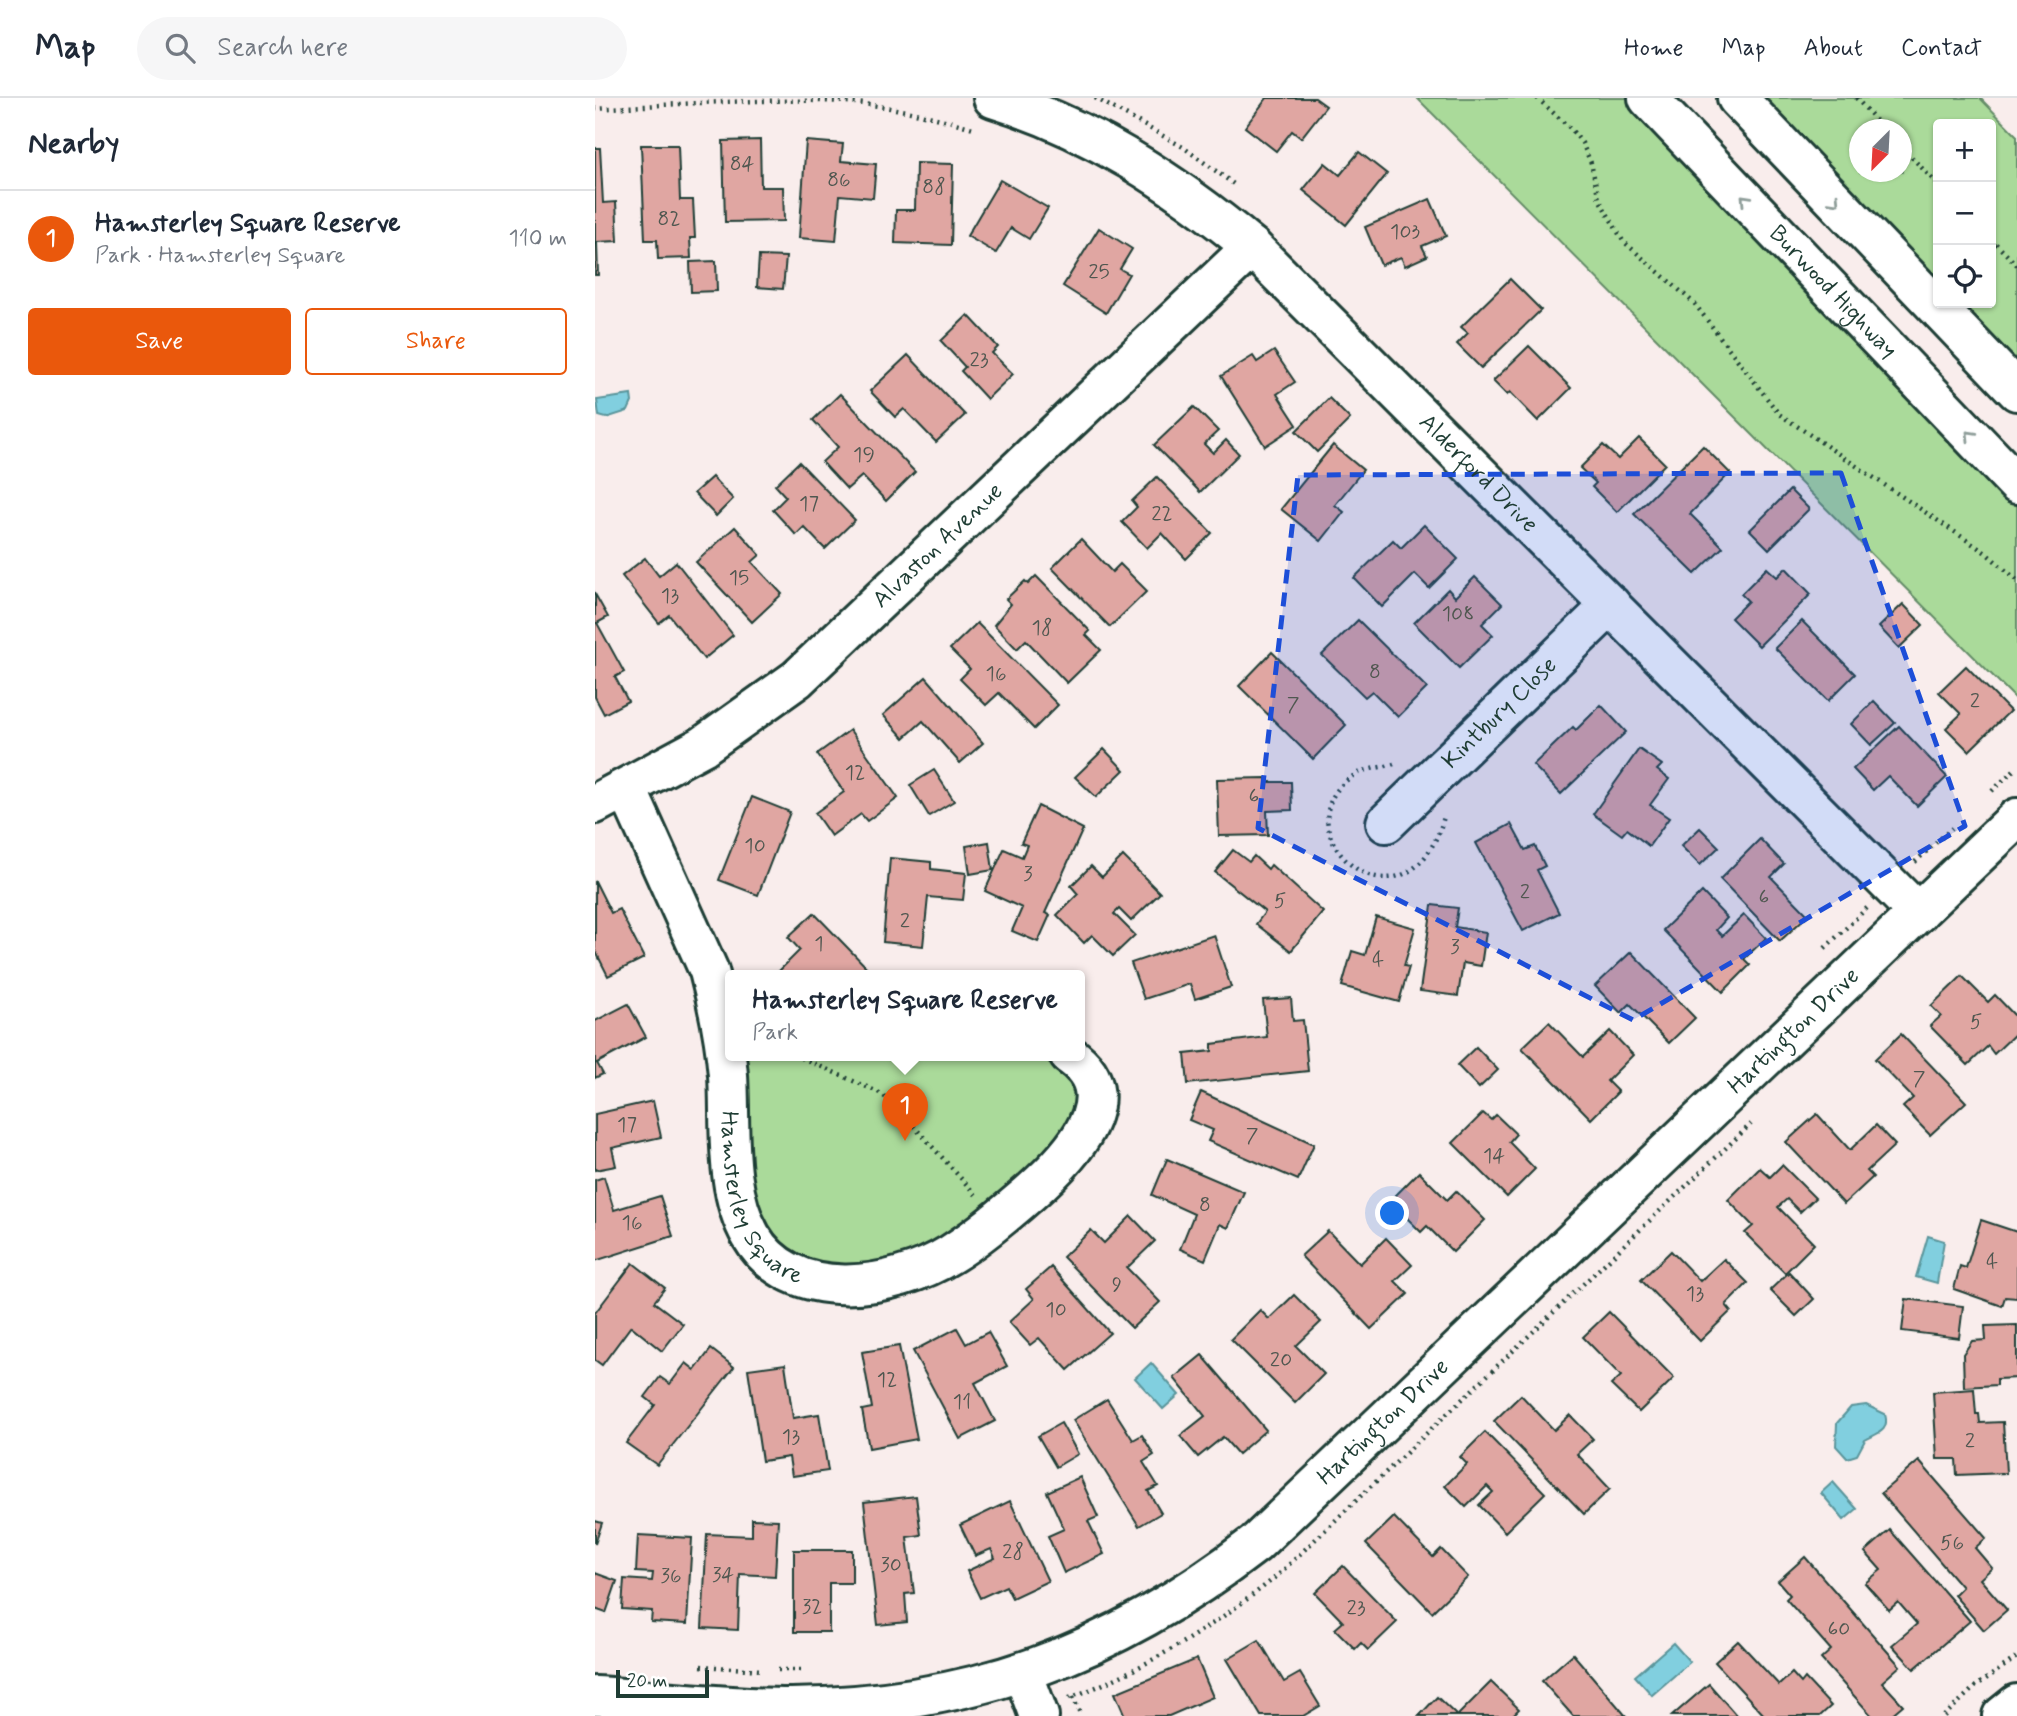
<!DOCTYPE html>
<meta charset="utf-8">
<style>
:root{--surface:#fff;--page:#f6f6f7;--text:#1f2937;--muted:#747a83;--line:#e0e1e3;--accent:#ea580c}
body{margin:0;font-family:Mynerve,sans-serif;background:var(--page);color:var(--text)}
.controls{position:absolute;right:21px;top:21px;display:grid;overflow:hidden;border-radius:7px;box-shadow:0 2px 5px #0004}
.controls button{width:63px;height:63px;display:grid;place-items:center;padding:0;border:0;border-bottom:2px solid var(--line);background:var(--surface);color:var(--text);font:35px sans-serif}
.compass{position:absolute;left:1254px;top:21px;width:63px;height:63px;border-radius:50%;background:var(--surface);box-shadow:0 2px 5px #0004;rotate:204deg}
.scale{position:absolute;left:21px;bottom:18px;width:93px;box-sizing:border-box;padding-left:7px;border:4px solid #1f3d34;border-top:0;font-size:19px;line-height:24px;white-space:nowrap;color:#1f3d34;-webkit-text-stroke:5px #fff;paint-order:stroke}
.you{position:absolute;left:798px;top:1116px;width:24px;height:24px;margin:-18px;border:5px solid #fff;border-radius:50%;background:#1a73e8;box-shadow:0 0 0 10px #1a73e833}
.badge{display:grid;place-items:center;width:46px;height:46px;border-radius:50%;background:var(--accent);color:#fff;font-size:23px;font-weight:700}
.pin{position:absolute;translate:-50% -58px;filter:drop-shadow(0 2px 4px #0008)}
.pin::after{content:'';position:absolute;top:37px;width:24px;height:21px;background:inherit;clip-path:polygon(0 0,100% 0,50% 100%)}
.popup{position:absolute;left:130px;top:872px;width:360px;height:91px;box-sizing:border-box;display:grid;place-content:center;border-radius:7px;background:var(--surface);filter:drop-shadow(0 2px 5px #0005);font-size:23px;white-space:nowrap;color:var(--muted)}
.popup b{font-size:26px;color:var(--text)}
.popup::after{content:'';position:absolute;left:50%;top:100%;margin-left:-14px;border:14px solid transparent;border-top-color:var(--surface)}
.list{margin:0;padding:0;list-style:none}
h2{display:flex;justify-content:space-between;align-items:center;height:91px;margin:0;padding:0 28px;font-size:30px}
h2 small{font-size:23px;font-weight:400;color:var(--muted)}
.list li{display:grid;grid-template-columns:46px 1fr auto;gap:21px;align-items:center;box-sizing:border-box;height:98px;padding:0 28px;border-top:2px solid var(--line)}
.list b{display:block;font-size:26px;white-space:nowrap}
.list p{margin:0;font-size:23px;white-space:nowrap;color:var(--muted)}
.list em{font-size:23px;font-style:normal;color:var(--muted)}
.actions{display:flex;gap:14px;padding:21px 28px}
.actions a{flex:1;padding:16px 0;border:2px solid var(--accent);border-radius:7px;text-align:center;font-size:24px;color:var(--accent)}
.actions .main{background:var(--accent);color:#fff}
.icon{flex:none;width:38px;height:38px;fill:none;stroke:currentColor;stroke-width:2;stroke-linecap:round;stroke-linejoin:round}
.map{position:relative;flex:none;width:1422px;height:1618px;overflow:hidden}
header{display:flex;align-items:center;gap:42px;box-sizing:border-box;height:98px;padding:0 35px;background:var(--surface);border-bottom:2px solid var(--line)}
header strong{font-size:33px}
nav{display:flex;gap:38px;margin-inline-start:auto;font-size:24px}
.search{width:490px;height:63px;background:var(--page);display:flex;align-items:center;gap:18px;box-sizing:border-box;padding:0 24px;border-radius:38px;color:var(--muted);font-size:26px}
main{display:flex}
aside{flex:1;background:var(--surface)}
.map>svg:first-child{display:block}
</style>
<header>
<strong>Map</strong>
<div class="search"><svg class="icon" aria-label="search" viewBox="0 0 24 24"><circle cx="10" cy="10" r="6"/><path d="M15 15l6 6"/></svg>Search here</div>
<nav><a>Home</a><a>Map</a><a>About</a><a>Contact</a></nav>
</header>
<main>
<aside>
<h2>Nearby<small></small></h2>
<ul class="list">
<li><span class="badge">1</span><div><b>Hamsterley Square Reserve</b><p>Park · Hamsterley Square</p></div><em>110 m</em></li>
</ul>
<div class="actions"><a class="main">Save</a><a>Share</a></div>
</aside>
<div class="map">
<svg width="1422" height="1618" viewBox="0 0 1422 1618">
<rect width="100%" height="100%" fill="#f9edec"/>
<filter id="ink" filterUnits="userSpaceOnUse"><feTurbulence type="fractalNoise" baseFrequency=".0143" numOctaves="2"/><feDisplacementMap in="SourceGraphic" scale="14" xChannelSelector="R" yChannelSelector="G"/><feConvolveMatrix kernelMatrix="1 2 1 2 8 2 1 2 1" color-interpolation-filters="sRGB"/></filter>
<g filter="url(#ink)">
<g fill="#aada9a" stroke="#648c67" stroke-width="2" fill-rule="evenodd">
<polygon points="822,0 1053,0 1422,386 1422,602"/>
<path d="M1142,0H1385L1422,38V293ZM1343,26H1396V205H1343ZM1265,32H1307V74H1265Z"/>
<polygon points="135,957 474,957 498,997 403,1122 259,1186 156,1139"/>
</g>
<g fill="#81cfdf" stroke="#5a959b" stroke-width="2">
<polygon points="36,297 37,304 33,313 11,320 4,318 2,302"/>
<polygon points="1333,1138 1349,1143 1342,1185 1321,1179"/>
<polygon points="556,1265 584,1297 568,1311 540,1280"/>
<path d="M1271,1307L1290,1316C1295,1334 1282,1335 1270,1342L1262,1357L1252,1360L1241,1348L1242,1325L1256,1309Z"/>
<polygon points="1238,1384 1262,1411 1249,1422 1226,1395"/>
<polygon points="1078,1545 1095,1564 1057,1597 1040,1578"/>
</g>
<g fill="#e0a6a2" stroke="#1f3d34" stroke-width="2">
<polygon points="672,0 720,0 731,8 706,40 697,33 681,53 650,29"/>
<polygon points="165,42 166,89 188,89 189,123 130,124 128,43"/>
<polygon points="211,43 248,46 246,63 281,66 278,100 245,97 241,143 204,140"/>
<polygon points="46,47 83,47 85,102 98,102 100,140 95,140 96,160 63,161 62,142 50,142"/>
<polygon points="0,50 5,50 8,105 21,104 23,143 2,144 3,177 0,177"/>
<polygon points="764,54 792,76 751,127 708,92 730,65 745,77"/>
<polygon points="321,65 358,66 356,147 300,145 301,112 320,112"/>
<polygon points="405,82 453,110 434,141 416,130 401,155 372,138"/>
<polygon points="835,101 851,138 827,148 832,158 810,168 806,159 786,167 770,129"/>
<polygon points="504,130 537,151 525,171 534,176 511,215 468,188"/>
<polygon points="164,158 191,159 188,191 162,189"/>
<polygon points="121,163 122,193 96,194 95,164"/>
<polygon points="915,181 946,212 886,270 862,246 873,235 866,229"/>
<polygon points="373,217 403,249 397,255 418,276 392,301 366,273 370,269 346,243"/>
<polygon points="934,248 976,290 943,323 915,294 912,297 898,283"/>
<polygon points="679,253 700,284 682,296 702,327 670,348 626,278 658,258 662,264"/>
<polygon points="313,257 370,317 341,344 309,311 300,319 275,293"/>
<polygon points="245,296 320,374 291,403 267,378 252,391 227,364 243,349 218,322"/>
<polygon points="734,300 755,321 722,354 701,333"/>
<polygon points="599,309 623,333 609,346 618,355 631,342 644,356 605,394 559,347"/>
<polygon points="1044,340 1070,366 1022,414 997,389 1001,385 985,370 1008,347 1023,361"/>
<polygon points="738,347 768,372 740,407 749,414 726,443 686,411"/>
<polygon points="1108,348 1135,375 1095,416 1128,449 1100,476 1039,416"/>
<polygon points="204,364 260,422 230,451 209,429 201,437 178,412 191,399 180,387"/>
<polygon points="117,379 138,401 121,418 99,395"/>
<polygon points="562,379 617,435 591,461 567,435 552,450 527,424 542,409 537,403"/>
<polygon points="1195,392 1214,411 1174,451 1155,432"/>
<polygon points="829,427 863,461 834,490 820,476 787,509 759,480 798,442 806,450"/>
<polygon points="140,429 165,457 157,464 187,496 157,524 101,464"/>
<polygon points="486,441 517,474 525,466 552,493 515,529 457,470"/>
<polygon points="50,460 64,478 81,464 138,537 109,561 74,517 64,525 27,478"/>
<polygon points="1172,470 1182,479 1191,470 1216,496 1164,548 1136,520 1153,503 1146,496"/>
<polygon points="441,478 495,533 491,537 506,552 472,585 431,542 422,551 399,527 416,506 411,501 430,483 433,486"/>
<polygon points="880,479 907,506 887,526 898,537 864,570 819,525 853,491 860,499"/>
<polygon points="0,496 13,519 2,525 29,574 20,579 33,603 9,616 0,599"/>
<polygon points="1308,506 1328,527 1304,550 1284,529"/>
<polygon points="763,522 832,590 803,619 777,593 770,599 727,557"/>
<polygon points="1207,523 1260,576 1233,603 1180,550"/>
<polygon points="382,525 463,607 439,631 404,595 391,607 365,581 375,571 355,551"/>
<polygon points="677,554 751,627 718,661 644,588"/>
<polygon points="1371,568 1415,613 1374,653 1351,630 1366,616 1344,594"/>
<polygon points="331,579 388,645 365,665 328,623 309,640 288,617"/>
<polygon points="1279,603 1300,625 1276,647 1256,626"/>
<polygon points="1006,607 1031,634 966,696 938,667 978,629 981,632"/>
<polygon points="1304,628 1352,679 1322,708 1293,678 1278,692 1258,671"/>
<polygon points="255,632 303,700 272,723 266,716 236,738 220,715 249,694 222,656"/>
<polygon points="509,651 529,672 501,699 480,679"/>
<polygon points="1044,651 1067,667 1062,672 1074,681 1055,707 1074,720 1054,748 1032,731 1027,737 998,716"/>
<polygon points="339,672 359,703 334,718 315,687"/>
<polygon points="671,680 672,684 696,684 697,712 672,713 673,737 624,738 622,681"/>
<polygon points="157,699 195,714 163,797 124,782"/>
<polygon points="443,708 488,731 450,815 455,817 443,844 417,833 427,810 390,793 409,751 427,759 432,747 426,745"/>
<polygon points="916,726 930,752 940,748 950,768 942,772 964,815 928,833 881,745"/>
<polygon points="1105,730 1124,749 1105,767 1086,748"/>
<polygon points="1165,741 1189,766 1176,779 1213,817 1185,843 1125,781"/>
<polygon points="394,744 398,772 375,776 371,748"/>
<polygon points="638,752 654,764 659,758 673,771 676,767 728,814 696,853 661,826 670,814 620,774"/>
<polygon points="528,758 565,795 536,823 524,811 519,816 540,837 518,858 497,837 489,845 462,817 483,796 476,788 496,768 507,779"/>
<polygon points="295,760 336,764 336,771 371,775 368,802 333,799 328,848 288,844"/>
<polygon points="0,783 16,815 24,811 49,860 13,878 0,852"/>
<polygon points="1107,794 1132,820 1121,832 1127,838 1149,817 1171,840 1149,861 1155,867 1128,894 1068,832"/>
<polygon points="837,807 863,810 860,829 891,834 886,868 868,865 863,898 825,893"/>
<polygon points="219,815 279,877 180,877 205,852 193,839"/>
<polygon points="781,819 820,830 809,868 814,869 804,904 747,888 757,853 770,857"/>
<polygon points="619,837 636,889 600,901 595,886 549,901 536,865"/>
<polygon points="1036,854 1100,920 1074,945 1035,906 1026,915 1000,888"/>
<polygon points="1367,878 1393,904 1400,897 1422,920 1422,934 1399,956 1393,948 1373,967 1335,928 1346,918 1336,908"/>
<polygon points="696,900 698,923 708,922 713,973 593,986 590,956 617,953 617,946 672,939 668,902"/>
<polygon points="33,906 51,939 2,965 8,976 0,980 0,923"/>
<polygon points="954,924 988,959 1015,933 1038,957 1012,983 1023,994 996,1021 927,950"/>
<polygon points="1306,936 1371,1004 1335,1037 1308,1009 1318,1000 1280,961"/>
<polygon points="881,949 903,972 884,990 862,967"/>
<polygon points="606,994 719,1046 703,1082 613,1043 618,1032 594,1022"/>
<polygon points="58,1003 66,1039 17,1050 21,1068 0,1072 0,1016"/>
<polygon points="888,1015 896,1022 901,1017 921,1036 914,1044 940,1071 912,1099 858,1045"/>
<polygon points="1222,1016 1255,1052 1281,1027 1300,1047 1272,1073 1278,1079 1249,1106 1191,1044"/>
<polygon points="572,1061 649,1094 633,1130 625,1126 610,1162 585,1151 599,1116 557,1097"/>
<polygon points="1187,1067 1220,1100 1205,1114 1192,1101 1183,1109 1219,1146 1190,1175 1150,1135 1158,1128 1133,1102 1165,1070 1175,1079"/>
<polygon points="824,1074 852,1102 861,1093 890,1122 858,1154 832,1128 826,1134 795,1103"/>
<polygon points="9,1079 19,1112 65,1098 78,1138 0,1163 0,1082"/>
<polygon points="536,1118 560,1143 532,1170 565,1204 537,1230 468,1159 496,1132 509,1145"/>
<polygon points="1386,1122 1422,1134 1422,1200 1410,1199 1407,1208 1359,1191 1365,1168 1371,1170"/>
<polygon points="733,1133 765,1166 791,1140 817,1167 800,1183 813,1196 776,1231 706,1158"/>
<polygon points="1076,1153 1105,1183 1129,1161 1153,1185 1131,1207 1136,1213 1105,1243 1046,1182"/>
<polygon points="38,1165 70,1190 59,1204 88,1226 67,1253 36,1228 7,1267 0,1262 0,1215"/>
<polygon points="456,1169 515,1235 473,1272 444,1240 435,1247 414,1224 439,1201 431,1191"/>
<polygon points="1194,1174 1219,1201 1201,1218 1175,1192"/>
<polygon points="699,1197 726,1224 701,1248 729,1276 700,1305 636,1241 665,1212 674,1221"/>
<polygon points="1311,1201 1368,1208 1364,1240 1307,1233"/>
<polygon points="1014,1214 1079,1280 1044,1314 1016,1287 1026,1278 988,1239"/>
<polygon points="1422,1227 1422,1280 1402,1281 1402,1287 1369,1289 1368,1256 1377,1243 1391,1242 1390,1228"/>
<polygon points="362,1230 371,1246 393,1234 412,1268 380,1285 400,1323 365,1341 318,1253"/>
<polygon points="304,1248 322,1341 274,1350 267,1312 277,1310 267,1254"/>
<polygon points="116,1251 139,1269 62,1367 31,1345 60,1307 50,1299 65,1279 75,1286 91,1265 100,1272"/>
<polygon points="607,1257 671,1332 643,1356 628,1339 603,1359 585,1338 610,1318 579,1280"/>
<polygon points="190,1266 198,1320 224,1316 233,1373 197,1378 194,1359 167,1363 153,1271"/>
<polygon points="1379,1291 1381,1316 1384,1316 1385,1325 1408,1324 1411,1375 1362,1377 1361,1361 1342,1361 1338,1294"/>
<polygon points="926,1297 959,1332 975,1317 998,1341 982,1356 1015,1391 989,1416 899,1323"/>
<polygon points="512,1301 538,1342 547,1337 559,1357 548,1364 563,1388 553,1393 566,1415 544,1428 478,1322"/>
<polygon points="466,1325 483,1356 461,1369 443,1338"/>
<polygon points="890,1334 950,1395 910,1434 884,1407 898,1394 892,1388 871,1409 850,1388 872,1366 865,1359"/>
<polygon points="1324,1363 1391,1440 1380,1450 1397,1470 1385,1481 1412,1512 1389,1532 1359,1497 1367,1489 1286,1395"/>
<polygon points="485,1379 503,1419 493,1423 509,1456 469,1475 453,1438 469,1431 452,1394"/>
<polygon points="321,1398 326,1437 312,1439 319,1495 310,1496 312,1524 283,1527 269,1404"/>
<polygon points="415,1403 453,1483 417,1500 411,1488 385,1500 372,1473 400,1460 396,1451 380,1458 365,1427"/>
<polygon points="799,1419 838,1459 846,1451 873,1479 837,1514 771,1446"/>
<polygon points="157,1421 183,1422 180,1478 145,1476 143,1532 107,1530 112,1436 157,1438"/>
<polygon points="0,1423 7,1425 0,1446"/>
<polygon points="1295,1432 1375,1523 1319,1571 1297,1547 1322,1526 1303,1504 1294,1512 1270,1485 1286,1472 1270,1454"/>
<polygon points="43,1437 97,1440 92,1526 56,1524 57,1513 27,1511 29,1481 57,1483 58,1475 41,1474"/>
<polygon points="199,1452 257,1452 257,1485 234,1485 234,1534 199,1534"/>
<polygon points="1210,1459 1305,1568 1287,1584 1308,1607 1295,1618 1277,1618 1226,1561 1236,1552 1191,1501 1195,1497 1183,1483"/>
<polygon points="748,1468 802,1524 773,1552 766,1545 760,1551 740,1531 748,1524 720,1495"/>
<polygon points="0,1475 22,1483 11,1515 0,1511"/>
<polygon points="664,1542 689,1584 705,1575 725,1608 708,1618 666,1618 632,1561"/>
<polygon points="1143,1543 1184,1587 1197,1575 1206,1585 1210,1580 1236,1608 1225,1618 1170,1618 1120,1564"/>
<polygon points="978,1556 1031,1618 978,1618 947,1583"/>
<polygon points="602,1561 618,1599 574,1618 530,1618 520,1595"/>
<polygon points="896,1584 924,1611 917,1618 862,1618"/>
<polygon points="1114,1586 1142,1618 1077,1618"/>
<polygon points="842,1599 862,1618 824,1618"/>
</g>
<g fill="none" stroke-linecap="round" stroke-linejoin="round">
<g stroke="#1f3d34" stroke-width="44">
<g id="minor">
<path id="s1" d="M398,0C495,30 579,84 657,149L1323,815"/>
<path id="s2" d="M32,691L114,873C123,907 130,942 133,977C136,1028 129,1092 156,1138C196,1207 299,1192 356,1156C380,1141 402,1123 423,1105C460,1074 541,1002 474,957"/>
<path id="s3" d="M0,706L108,648L202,581L657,149"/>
<path id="s4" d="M791,725L1016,507"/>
<polyline points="428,1575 444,1618"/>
<path id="s5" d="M0,1598C65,1602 131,1610 196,1610C376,1608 518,1556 660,1446L1422,720"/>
<polyline points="1407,1618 1422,1606"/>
</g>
</g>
<g stroke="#1f3d34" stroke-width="44">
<g id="highway">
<path id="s6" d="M1053,0L1422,386"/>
<polyline points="1142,0 1422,293"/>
</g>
</g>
<g stroke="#1f3d34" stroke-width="4.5" stroke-dasharray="2 5" stroke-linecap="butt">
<polyline points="500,0 588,49 640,87"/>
<polyline points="942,0 975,30 987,45 996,65 1004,101 1028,143 1099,205 1184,316 1391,455 1422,482"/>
<polyline points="1261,0 1290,32"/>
<path d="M0,11C81,6 171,0 252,4C294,8 337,18 378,30"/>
<polyline points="1307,49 1343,87"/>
<polyline points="1396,141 1422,167"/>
<path d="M799,666C786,670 770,670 758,678C677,730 810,854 849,719"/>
<polyline points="1397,693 1422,669"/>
<polyline points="1320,764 1357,730"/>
<polyline points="1230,850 1272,810"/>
<polyline points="200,957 283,994 297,1004 381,1097"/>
<polyline points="106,1568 167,1572"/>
<polyline points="183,1572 209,1572"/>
<polyline points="478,1599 486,1618"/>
<path d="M474,1600C549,1572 620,1528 682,1478L1156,1026"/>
<polyline points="1349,1618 1381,1588 1422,1559"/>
</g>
<use href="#minor" stroke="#fff" stroke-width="38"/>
<use href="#highway" stroke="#fff" stroke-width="38"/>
</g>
<defs><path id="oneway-chevron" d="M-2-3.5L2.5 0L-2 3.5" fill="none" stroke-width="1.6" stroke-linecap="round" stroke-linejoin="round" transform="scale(1.75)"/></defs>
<g stroke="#8f9e9a">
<use href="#oneway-chevron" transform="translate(1150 101) rotate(-134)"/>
<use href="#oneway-chevron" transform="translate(1240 103) rotate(46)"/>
<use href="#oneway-chevron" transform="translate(1375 337) rotate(-134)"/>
</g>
</g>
<path fill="#1d4ed8" fill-opacity="0.2" stroke="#1d4ed8" stroke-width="5" stroke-dasharray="14 9" stroke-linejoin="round" d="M1246,375L1370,728L1038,922L663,730L703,377Z"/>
<g text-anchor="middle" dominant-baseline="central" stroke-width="5" stroke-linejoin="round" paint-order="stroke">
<g font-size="21" fill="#4f5750">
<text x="147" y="66">84</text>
<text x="244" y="82">86</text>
<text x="339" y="89">88</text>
<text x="74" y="121">82</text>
<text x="810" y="134">103</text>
<text x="504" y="174">25</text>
<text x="384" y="262">23</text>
<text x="269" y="357">19</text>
<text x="214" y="406">17</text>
<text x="567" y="416">22</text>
<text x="144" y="480">15</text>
<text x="75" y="498">13</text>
<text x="863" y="516">108</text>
<text x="447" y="530">18</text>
<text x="780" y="574">8</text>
<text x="401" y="576">16</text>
<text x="1380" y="603">2</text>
<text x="698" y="607">7</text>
<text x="260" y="675">12</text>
<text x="659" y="698">6</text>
<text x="160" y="748">10</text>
<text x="433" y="776">3</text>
<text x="930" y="794">2</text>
<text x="1169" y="799">6</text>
<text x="685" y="803">5</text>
<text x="310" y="823">2</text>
<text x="224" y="846">1</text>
<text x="860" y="849">3</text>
<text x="783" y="862">4</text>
<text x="1381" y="924">5</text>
<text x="1324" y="981">7</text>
<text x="32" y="1027">17</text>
<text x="657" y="1038">7</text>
<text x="899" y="1058">14</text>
<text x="610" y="1107">8</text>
<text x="37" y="1125">16</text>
<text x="1397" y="1164">4</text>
<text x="522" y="1187">9</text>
<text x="1100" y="1196">13</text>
<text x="461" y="1212">10</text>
<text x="686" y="1262">20</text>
<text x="292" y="1282">12</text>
<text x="367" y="1304">11</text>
<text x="196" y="1339">13</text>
<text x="1375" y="1343">2</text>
<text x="1357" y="1445">56</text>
<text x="418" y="1454">28</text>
<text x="296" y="1467">30</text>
<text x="128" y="1477">34</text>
<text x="76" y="1478">36</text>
<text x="217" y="1509">32</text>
<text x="761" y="1510">23</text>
<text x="1244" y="1531">60</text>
</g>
<g font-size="24" fill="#1f3d34" stroke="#fff">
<text stroke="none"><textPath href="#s6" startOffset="268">Burwood Highway</textPath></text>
<text stroke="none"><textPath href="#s1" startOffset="621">Alderford Drive</textPath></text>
<text stroke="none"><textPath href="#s3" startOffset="432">Alvaston Avenue</textPath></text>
<text stroke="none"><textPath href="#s4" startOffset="158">Kintbury Close</textPath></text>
<text stroke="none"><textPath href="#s5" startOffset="1442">Hartington Drive</textPath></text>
<text stroke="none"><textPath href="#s2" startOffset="439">Hamsterley Square</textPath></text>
<text stroke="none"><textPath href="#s5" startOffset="875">Hartington Drive</textPath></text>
</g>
</g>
</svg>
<div class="controls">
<button>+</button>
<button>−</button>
<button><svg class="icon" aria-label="locate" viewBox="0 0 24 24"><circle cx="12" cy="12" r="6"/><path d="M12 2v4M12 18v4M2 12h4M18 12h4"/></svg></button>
</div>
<svg class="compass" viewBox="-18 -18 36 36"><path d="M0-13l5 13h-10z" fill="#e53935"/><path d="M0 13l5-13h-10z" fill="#747a83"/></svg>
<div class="scale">20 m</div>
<div class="you"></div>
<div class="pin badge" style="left:310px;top:1043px">1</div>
<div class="popup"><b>Hamsterley Square Reserve</b>Park</div>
</div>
</main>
